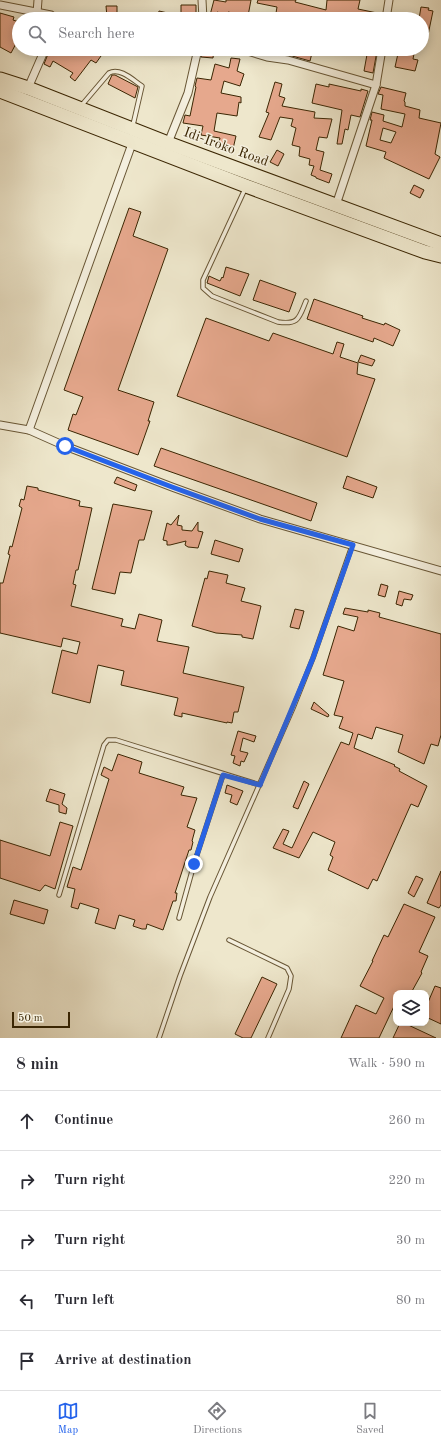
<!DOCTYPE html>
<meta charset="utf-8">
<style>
:root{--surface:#fff;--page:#f2f2f3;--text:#2b2b33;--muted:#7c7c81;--line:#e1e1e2;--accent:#2563eb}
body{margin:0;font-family:"Old Standard TT",serif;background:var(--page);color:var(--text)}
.controls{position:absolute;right:12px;bottom:12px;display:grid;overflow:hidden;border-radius:8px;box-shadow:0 2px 10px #0003}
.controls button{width:36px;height:36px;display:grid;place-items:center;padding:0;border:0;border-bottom:1px solid var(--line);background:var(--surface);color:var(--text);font:20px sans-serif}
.scale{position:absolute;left:12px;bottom:10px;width:58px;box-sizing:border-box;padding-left:4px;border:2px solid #3b2603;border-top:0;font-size:11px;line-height:14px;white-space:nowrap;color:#3b2603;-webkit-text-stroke:3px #f4efde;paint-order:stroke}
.stop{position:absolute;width:12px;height:12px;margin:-9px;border:3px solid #2563eb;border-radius:50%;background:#fff}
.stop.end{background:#2563eb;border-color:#fff;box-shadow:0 1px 4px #0008}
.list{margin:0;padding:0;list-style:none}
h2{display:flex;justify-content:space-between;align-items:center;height:52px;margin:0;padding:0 16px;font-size:17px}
h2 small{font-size:13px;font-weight:400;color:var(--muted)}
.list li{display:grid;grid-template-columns:26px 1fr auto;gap:12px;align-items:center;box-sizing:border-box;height:60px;padding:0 16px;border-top:1px solid var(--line)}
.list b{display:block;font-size:15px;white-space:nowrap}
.list em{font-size:13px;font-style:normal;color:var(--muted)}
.icon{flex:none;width:22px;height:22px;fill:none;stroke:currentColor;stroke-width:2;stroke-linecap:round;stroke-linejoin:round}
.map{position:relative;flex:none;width:441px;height:1038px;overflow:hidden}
.search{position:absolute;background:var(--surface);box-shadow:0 2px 10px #0003;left:12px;right:12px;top:12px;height:44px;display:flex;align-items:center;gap:10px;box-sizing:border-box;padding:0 14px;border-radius:22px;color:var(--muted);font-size:15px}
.sheet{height:352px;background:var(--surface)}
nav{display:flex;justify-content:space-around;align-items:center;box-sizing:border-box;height:56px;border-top:1px solid var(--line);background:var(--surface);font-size:11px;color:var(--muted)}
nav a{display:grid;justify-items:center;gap:2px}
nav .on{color:var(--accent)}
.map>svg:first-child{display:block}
</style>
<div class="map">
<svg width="441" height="1038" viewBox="0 0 441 1038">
<rect width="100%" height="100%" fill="#eee7cc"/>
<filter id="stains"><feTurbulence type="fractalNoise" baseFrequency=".005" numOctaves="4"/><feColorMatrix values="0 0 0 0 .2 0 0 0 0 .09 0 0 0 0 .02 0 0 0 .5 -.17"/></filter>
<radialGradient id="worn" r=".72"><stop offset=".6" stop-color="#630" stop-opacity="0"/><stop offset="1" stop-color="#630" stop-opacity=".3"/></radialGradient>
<g fill="#e6a88d" stroke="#3b2603" fill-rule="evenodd">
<polygon points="214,0 226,2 226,0 251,0 248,16 228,12 227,15 217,12 216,19 209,19"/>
<polygon points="258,0 296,0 295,2 326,10 327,0 360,0 358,9 382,14 381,19 316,19 298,15 296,19 275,19 277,7 257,3"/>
<polygon points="181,5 196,5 196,16 182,17 182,19 157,19 159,11 181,16"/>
<polygon points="106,6 117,6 117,16 107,17"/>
<polygon points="421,7 429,8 428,10 433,11 428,35 422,34 422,19 419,19"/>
<polygon points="0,13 14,17 13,20 19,22 19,38 11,53 0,47"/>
<polygon points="50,49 106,49 96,63 91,60 75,81 70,77 73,73 53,61 50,67 44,64"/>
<polygon points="203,49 214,49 213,58 201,57"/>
<polygon points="285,49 313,49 310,61 285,54"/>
<polygon points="368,49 377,51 373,73 364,71"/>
<polygon points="399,49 415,49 413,59 418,60 415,71 395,67"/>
<polygon points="231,58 240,59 237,71 244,74 240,86 224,81 221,93 241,97 241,103 239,102 237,116 217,113 214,131 236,136 233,149 218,146 220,138 201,135 203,126 183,123 185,115 190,116 196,87 195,86 197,78 211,80 215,64 229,68"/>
<polygon points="112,75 115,75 138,87 135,98 108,84"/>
<polygon points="275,82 282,84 279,96 285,98 282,106 315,112 314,118 332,119 327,138 319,137 316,150 324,152 320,170 332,174 329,183 316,178 316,177 311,175 314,166 309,165 310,159 299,156 300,147 292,145 296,128 291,126 293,119 280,117 271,140 259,137 269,113 266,112"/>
<polygon points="316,84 329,87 329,84 361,91 361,89 368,91 360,117 351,115 348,130 345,129 342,144 337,144 342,110 312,103"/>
<path d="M381,87L406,93L404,101L405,102V106L420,110L419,118L441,123L435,154L440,157L429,179L384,158L386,152L366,146L372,120H370L372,112L384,115L383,121L402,127L405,114L381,109L383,95L378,94ZM383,128L396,132L391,143L380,140Z"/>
<polygon points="277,150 284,154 278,166 270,162"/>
<polygon points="414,185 424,190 420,198 410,193"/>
<polygon points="129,208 141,212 133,236 168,249 118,390 154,402 148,421 150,421 138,455 68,430 73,414 76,415 83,397 64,390"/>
<polygon points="226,267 249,274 240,296 207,283 209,276 220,281 222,277 223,278"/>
<polygon points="260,280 296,293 289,312 253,300"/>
<polygon points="314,299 363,316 362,318 384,325 385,323 400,330 393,346 374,338 373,342 307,319"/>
<polygon points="206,318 269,341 273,333 333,354 337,342 344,344 340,357 358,363 357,374 375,379 347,457 177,396"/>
<polygon points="361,355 375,360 372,366 358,362"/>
<polygon points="161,448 317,503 311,521 154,466"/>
<polygon points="347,476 377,487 373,498 343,488"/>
<polygon points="117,477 137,485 135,491 114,483"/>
<polygon points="27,486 38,488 38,490 80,501 79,506 92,508 78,570 76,570 73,584 76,585 71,606 123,619 121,626 135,629 139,614 162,620 157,641 189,647 183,673 244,687 238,712 234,712 232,723 227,722 227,723 182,713 182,717 174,715 178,698 121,685 124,671 98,665 90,703 52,693 62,650 77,654 80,642 63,638 61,647 0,633 0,583 3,583 10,555 8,554 10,546 12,547 22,508 19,506 21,499 24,500"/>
<polygon points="113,504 152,511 144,540 139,540 131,573 120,572 115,594 92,589"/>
<polygon points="179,515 177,525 182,526 182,530 192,531 198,522 198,531 203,532 198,548 188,547 185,545 186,541 170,545 167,545 167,541 163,540 167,523 171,525"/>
<polygon points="215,540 243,549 239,562 211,554"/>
<polygon points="209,571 228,575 226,583 245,588 241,601 261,606 253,639 242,637 242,635 216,633 192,626 205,578 207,579"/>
<polygon points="381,584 388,586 385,597 378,595"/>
<polygon points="399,591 413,595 411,600 404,599 402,606 396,604"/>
<polygon points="345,608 368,612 368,610 380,613 379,617 441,634 441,735 438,746 431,744 424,764 398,752 403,735 376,727 372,739 358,734 354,748 395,765 394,766 400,769 399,771 427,786 418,807 411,804 377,881 373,879 368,889 328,870 333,857 330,855 335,842 313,832 299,858 273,848 283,829 289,831 283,844 292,848 341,742 349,745 353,733 339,728 343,717 334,715 344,681 323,675 338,626 354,631 358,617 343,614"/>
<polygon points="295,609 304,611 299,629 290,627"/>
<polygon points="314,702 329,715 328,717 311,709"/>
<polygon points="238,731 256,736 254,742 243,738 240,751 248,753 244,762 241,761 240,766 233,763 235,756 231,755"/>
<polygon points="118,754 142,762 139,773 184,787 181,795 197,798 187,827 195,830 192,841 193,842 191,850 189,850 175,893 177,893 176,901 173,901 163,930 147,924 146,929 142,929 133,926 135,920 119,915 115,929 95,923 99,909 80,903 78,909 71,907 75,889 67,887 73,867 81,870 109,779 101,775 104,767 112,771"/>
<polygon points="304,781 309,784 298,809 293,807"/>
<polygon points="227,785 243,791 237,805 230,802 232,795 225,793"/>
<polygon points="50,789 65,794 62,804 67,808 66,814 59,812 59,805 46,801"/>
<polygon points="60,822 73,826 55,889 45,885 40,891 0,878 0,840 50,856"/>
<polygon points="441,871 441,905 439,908 427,903"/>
<polygon points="416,876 423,879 414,897 408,893"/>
<polygon points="14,900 48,910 44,924 10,914"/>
<polygon points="404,904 435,917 419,952 428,956 421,972 422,973 411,993 396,993 396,1002 379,1038 341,1038 356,1005 376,1014 384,998 360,986 373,961 372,961 384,935 388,937"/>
<polygon points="262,977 277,984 251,1038 243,1038 235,1034"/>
<polygon points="435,986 441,988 441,1024 426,1017 426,1007"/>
<polygon points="400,1023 404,1023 436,1038 393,1038"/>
</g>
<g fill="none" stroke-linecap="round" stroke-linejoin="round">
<g stroke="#685635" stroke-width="5.5">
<g id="lane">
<path d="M81,106L109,73C120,67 133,80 142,86L133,125"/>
<path d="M245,189L203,280V288L212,296L278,322C299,325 299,318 306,301"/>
<polyline points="59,895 104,745 108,740 116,740 260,785"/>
<polyline points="179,918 194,864 223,775"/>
<polyline points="229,940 287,968 291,976 289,989 268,1038"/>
<polyline points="159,1038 180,976 210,897 293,708 313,658 352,546"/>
</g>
</g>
<g stroke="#685635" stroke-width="9">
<g id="street">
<polyline points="202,0 203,19"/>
<polyline points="0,5 51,15 56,19"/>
<polyline points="37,13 38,0"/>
<polyline points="386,19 389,0"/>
<polyline points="241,49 267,57 288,60 376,85"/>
<polyline points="28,88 45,49"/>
<polyline points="168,143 188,93 198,49"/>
<polyline points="336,205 376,85 382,49"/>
<polyline points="0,425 29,430 65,446 172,487 260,519 441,571"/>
<polyline points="29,430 133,141"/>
</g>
</g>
<g stroke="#3b2603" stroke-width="15">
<g id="highway">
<polyline points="0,79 28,88 168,143 441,244"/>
<polyline points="0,91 246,186 425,252 441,256"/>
</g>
</g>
<use href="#lane" stroke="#f4efde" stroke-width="3.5"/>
<use href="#street" stroke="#f4efde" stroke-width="7"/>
<use href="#highway" stroke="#eee7cc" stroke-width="13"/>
</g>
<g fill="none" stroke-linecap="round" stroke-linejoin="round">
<polyline stroke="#2563eb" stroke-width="5" points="65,446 172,487 260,519 353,545 313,658 260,785 223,775 194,864"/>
</g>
<g text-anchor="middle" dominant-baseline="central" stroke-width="3" stroke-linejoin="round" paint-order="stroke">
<g font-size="14" fill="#3b2603" stroke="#f4efde">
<text transform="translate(226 147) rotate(20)">Idi-Iroko Road</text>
</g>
</g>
<rect width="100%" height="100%" filter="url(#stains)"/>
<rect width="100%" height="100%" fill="url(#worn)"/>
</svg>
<div class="controls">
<button><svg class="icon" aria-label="layers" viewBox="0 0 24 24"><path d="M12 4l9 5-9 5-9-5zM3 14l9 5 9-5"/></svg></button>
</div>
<div class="scale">50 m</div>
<div class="stop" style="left:65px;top:446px"></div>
<div class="stop end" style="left:194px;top:864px"></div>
<div class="search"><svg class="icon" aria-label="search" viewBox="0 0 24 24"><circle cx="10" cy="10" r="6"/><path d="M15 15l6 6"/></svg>Search here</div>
</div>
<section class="sheet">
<h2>8 min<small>Walk · 590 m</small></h2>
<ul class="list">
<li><svg class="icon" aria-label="ahead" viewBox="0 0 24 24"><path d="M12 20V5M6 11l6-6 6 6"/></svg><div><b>Continue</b></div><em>260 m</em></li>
<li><svg class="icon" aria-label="right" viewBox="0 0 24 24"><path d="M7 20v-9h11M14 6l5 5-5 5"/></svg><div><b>Turn right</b></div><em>220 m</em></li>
<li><svg class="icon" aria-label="right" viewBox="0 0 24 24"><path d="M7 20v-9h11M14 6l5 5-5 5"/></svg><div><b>Turn right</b></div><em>30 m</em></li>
<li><svg class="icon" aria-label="left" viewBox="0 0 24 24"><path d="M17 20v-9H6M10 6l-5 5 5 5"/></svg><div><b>Turn left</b></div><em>80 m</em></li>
<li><svg class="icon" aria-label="arrive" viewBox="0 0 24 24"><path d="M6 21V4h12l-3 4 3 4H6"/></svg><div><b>Arrive at destination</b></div></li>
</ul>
</section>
<nav>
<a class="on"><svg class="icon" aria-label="map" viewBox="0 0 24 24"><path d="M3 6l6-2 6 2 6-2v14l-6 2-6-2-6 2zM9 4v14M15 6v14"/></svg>Map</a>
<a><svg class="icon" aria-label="directions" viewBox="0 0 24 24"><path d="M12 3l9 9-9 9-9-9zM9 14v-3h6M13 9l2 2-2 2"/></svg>Directions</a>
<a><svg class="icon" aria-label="saved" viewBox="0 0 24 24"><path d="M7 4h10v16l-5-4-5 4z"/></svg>Saved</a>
</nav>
